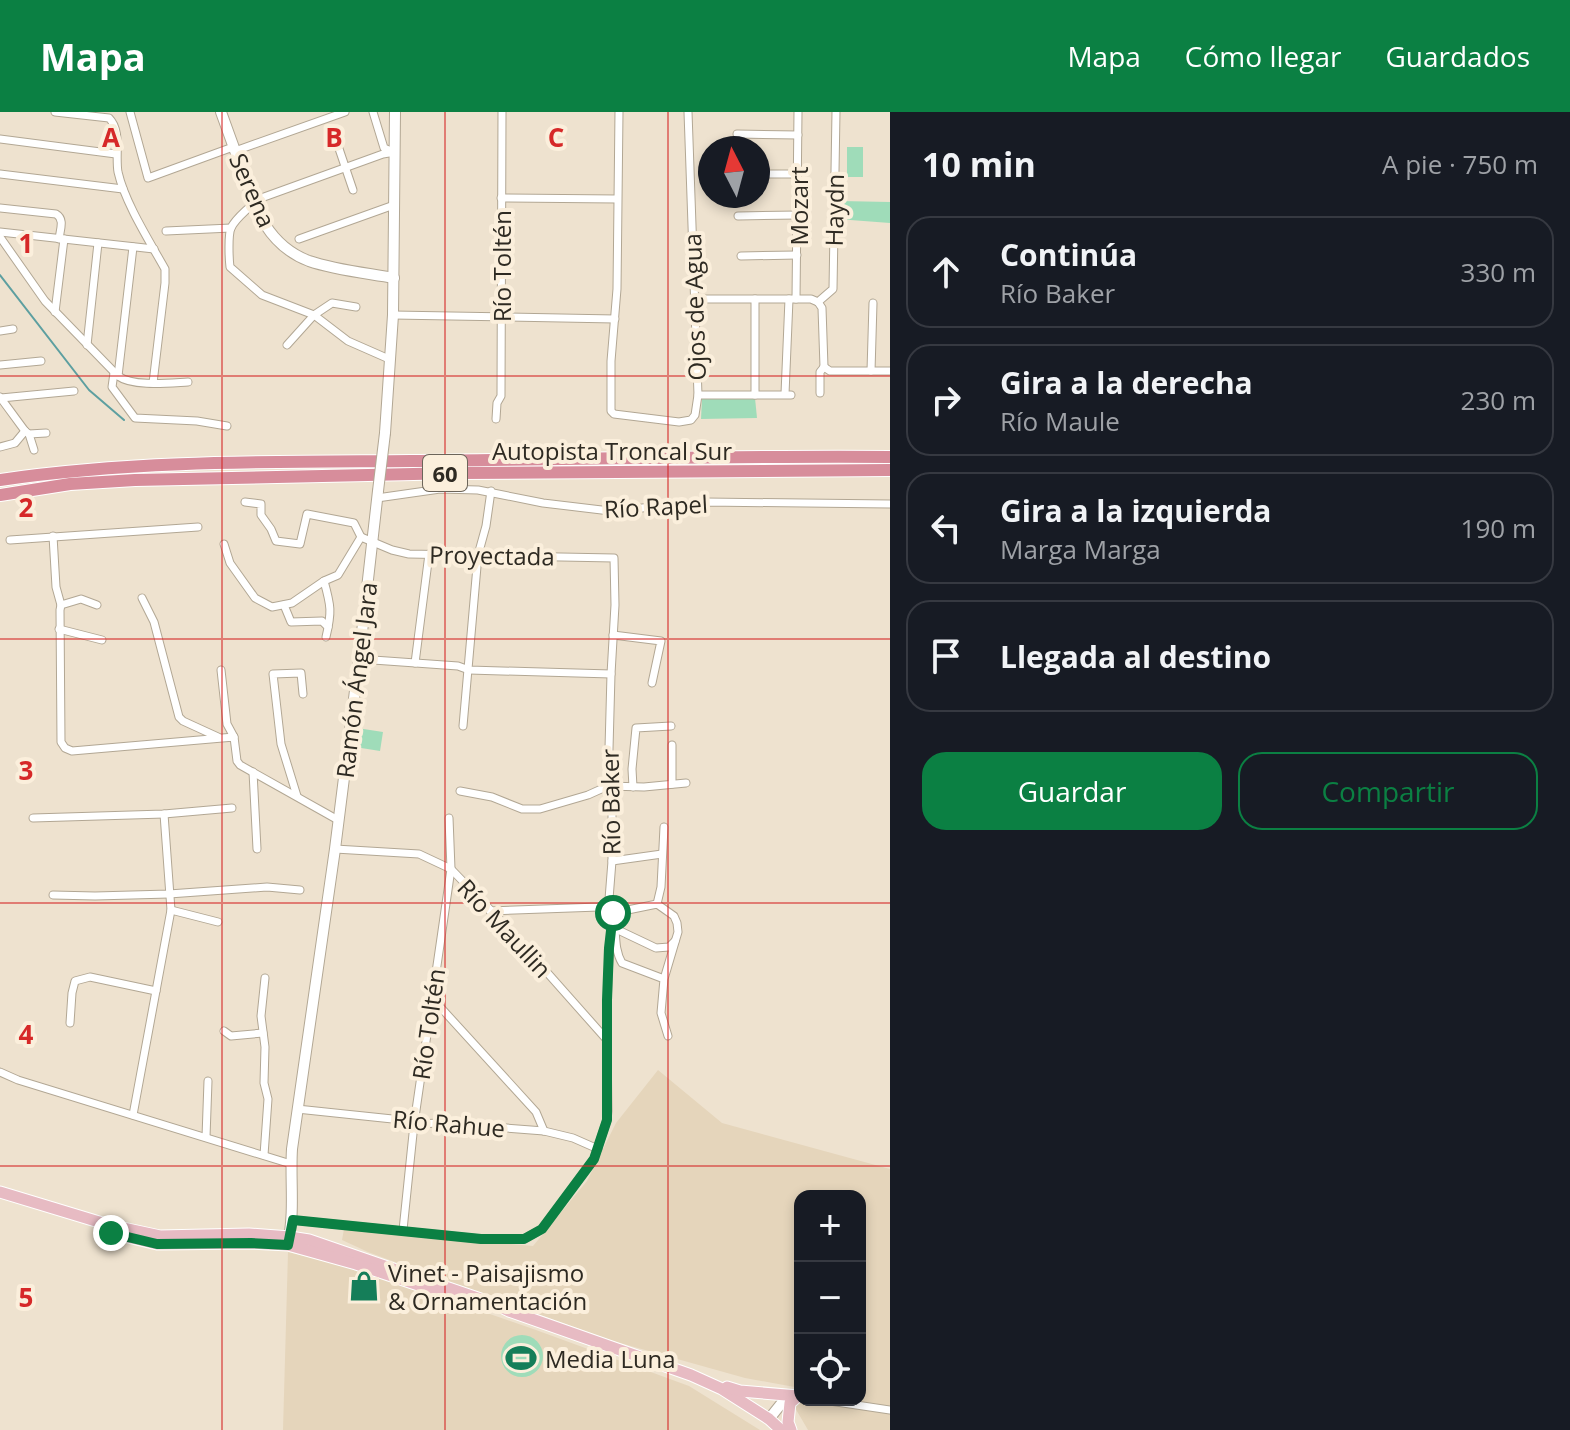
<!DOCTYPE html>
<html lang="es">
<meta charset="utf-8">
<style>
:root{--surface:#171b24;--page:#242831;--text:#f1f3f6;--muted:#9ea1a6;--line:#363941;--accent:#0b8043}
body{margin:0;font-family:"Open Sans",sans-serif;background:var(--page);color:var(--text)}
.controls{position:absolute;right:24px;bottom:24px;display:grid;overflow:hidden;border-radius:16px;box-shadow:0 4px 12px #0003}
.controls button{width:72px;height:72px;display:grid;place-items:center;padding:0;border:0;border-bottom:2px solid var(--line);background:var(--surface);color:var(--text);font:40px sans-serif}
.compass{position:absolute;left:698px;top:24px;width:72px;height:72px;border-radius:50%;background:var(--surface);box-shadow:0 4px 12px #0003;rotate:354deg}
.stop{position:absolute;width:24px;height:24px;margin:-18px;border:6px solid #0b8043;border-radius:50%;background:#fff}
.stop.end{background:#0b8043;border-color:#fff;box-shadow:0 2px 8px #0008}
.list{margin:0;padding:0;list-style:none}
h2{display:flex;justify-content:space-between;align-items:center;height:104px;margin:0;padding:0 32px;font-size:34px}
h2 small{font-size:26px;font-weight:400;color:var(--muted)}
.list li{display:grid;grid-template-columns:52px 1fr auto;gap:24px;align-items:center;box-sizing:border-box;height:112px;margin:0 16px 16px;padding:0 16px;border:2px solid var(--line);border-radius:24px}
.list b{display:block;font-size:30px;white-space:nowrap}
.list p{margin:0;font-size:26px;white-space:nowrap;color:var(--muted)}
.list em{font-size:26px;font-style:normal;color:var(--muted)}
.actions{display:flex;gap:16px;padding:24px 32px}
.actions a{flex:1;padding:18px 0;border:2px solid var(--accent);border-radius:24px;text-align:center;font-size:28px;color:var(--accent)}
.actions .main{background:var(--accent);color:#fff}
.icon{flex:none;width:44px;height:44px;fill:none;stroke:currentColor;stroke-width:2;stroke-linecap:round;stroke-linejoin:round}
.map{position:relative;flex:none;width:890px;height:1318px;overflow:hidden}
header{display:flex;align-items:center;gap:48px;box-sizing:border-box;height:112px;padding:0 40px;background:var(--accent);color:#fff}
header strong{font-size:38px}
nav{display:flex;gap:44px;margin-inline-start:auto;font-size:28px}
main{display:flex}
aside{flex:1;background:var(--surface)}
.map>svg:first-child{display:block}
</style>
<header>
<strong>Mapa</strong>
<nav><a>Mapa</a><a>Cómo llegar</a><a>Guardados</a></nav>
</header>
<main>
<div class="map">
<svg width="890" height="1318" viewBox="0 0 890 1318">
<rect width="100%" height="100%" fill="#eee2cf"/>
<g fill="#e5d5bb">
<polygon points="658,958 722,1011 890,1057 890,1318 808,1318 794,1294 800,1288 860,1288 860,1084 800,1084 800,1276 745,1266 613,1229 457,1173 368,1140 342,1128 344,1117 533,1134 587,1069 616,1011"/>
<polygon points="288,1140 376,1162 449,1190 464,1193 536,1218 689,1274 760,1318 283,1318"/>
</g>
<g fill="#9fdcb9">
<polygon points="863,35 863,65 847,65 847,35"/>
<polygon points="840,89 890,90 890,111 837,107"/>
<polygon points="755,286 757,306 701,307 702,287"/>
<polygon points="357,616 383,620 380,639 355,635"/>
<circle cx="522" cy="1244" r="21"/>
</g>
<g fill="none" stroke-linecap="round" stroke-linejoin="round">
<polyline stroke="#5d9fa0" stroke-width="2" points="0,163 89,278 124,308"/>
<g stroke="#b2a794" stroke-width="9">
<g id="street">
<path d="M55,0L109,6C122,19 115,43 118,60C125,91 150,130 165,157V171L153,271"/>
<polyline points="130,0 148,66 233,35"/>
<polyline points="373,0 384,36 391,39"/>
<polyline points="619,0 617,177 611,249 611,299 614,302 679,310 691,308 695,303 698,283 688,0"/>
<polyline points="333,19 353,78"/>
<polyline points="737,22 798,23"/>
<polyline points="0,27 116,42"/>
<polyline points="235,39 345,0"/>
<polyline points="0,62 123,77"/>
<polyline points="758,62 798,62"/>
<polyline points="501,86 617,87"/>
<path d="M0,96L56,102C65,107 60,118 59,127"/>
<polyline points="738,104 798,103"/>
<polyline points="166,119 231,116"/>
<polyline points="0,120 154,137"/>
<path d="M0,125L45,189L118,264C133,275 169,271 188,270"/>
<polyline points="299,127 394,93"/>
<polyline points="741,144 797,143"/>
<polyline points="693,187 811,187 818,190"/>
<polyline points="796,187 798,0"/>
<polyline points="818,190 833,177 836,0"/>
<polyline points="818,190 822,196 824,255"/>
<polyline points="55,200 64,127"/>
<polyline points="393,203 615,207"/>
<polyline points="0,219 13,217"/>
<polyline points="87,233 98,131"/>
<polyline points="287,233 314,203 332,191 356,195"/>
<path d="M389,247L348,229L314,203L262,183L230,155C229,147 228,123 231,116C235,107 255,89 264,85L383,42L395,40"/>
<polyline points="0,253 41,249"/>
<polyline points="824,255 830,259 890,259"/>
<polyline points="871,259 873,191"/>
<polyline points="114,261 112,275 135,306 197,309 227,314"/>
<polyline points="118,264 133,135"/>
<polyline points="820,281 820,260 824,255"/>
<polyline points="785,282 789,187"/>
<polyline points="698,283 791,283"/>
<polyline points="755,283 755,187"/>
<polyline points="0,285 25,319"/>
<polyline points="1,286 74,279"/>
<polyline points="496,307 497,291 501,284 502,0"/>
<polyline points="25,319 29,322 46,321"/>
<polyline points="29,322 34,338"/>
<polyline points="0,335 15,331 25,319"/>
<polyline points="377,386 440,377 478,378 543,391 610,399 706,390 890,392"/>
<polyline points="245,390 261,392 261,403 271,417 276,429 300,432 307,402 354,411 361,425"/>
<polyline points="53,424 56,475 61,493"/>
<polyline points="10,428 198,415"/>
<path d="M224,432L230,451L255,486L272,495L292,491L324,469L338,463L361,425L392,438L409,442L614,446L615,493L611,562L608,674L612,696V749L609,787L607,792L613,801C605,867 607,933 608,999L607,1008L594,1047L542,1117L524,1127H481L293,1108"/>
<path d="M324,469C331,494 332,500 326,525"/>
<polyline points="142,486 154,510 179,605 183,609 218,625"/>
<polyline points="97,493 81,487 61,493 60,498 61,630 65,636 72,639 234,625 237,649 240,653 338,708"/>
<polyline points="284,493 291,510 322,509 328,515"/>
<polyline points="59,517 102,528"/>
<polyline points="613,523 661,529 652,571"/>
<polyline points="359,547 458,554 469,558 611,562"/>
<polyline points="415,551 429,442"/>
<polyline points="221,558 227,612 234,625"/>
<polyline points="463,614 478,443 486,414 491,379"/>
<polyline points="672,633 672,672"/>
<polyline points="253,660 257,737"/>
<polyline points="633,675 632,657 636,616 671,614"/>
<polyline points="460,679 492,685 522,697 540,697 588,683 608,674 644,675 686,671"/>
<polyline points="297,684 281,632 273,562 301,561 303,582"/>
<polyline points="33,706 164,702 232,696"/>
<polyline points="335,737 419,742 451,757 505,813 607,928"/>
<polyline points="612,749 662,742"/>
<polyline points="53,783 95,784 169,782 267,775 300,778"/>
<polyline points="657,792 661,775 664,715"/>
<polyline points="171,798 218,810"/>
<polyline points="490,799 599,795 607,792"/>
<polyline points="616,817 656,836 669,835 675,829"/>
<path d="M664,867L622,851C613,836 617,817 613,801L657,792L674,804L677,811L678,820L664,867L661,901L668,924"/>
<polyline points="432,886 536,1000 544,1019"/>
<polyline points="70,911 72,881 75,869 90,865 156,879"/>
<polyline points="224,919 231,924 263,921"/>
<polyline points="0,960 18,968 291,1052"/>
<polyline points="297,997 402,1008 414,1012 441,1011 544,1019 573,1026 598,1037"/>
<polyline points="133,1003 171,798 164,702"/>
<polyline points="206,1025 208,969"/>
<polyline points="264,1043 268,987 264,971 265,935 261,904 265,866"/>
<polyline points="403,1118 414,1012 451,757 449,706"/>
<polyline points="823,1288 890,1298"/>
</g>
</g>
<g stroke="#b2a794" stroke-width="12">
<g id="secondary">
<path d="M221,0C228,19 235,39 242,58C255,96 267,133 309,149C335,158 366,161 394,166"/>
<polyline points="385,321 393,203 395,0"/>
<path d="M288,1131C295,1099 290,1068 292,1037L335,737L359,547L378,379"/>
<polyline points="769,1307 785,1287 797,1284"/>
</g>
</g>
<g stroke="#fff" stroke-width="13">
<g id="primary">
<polyline points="0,1080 109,1113 160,1124 249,1122 290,1125 309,1128 495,1192 509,1199 691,1263 722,1277 769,1307 781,1318"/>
<polyline points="128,1125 157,1132 251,1131 288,1133 356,1152 454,1185"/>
<polyline points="727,1275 740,1279 798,1284"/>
<polyline points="791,1318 788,1310 790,1291 798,1284"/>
</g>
</g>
<g stroke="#fff" stroke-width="14">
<g id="highway">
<path d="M0,368C136,348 274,350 411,349C571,347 730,344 890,345"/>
<polyline points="0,383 70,372 135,368 459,361 890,358"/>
</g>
</g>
<use href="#street" stroke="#fff" stroke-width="7"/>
<use href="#secondary" stroke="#fff" stroke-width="10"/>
<use href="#primary" stroke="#e7bbc3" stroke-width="11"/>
<use href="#highway" stroke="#d78d9b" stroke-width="12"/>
<g stroke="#b2a794" stroke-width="12" stroke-linecap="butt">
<polyline id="secondary-bridge" points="378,379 385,321"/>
</g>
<use href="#secondary-bridge" stroke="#fff" stroke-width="10"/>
</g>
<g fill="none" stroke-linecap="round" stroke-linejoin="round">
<polyline stroke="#0b8043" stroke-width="10" points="111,1121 157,1132 251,1131 288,1133 293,1108 481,1127 524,1127 542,1117 594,1047 607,1008 607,888 609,836 613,801"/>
</g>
<path fill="none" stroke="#d62828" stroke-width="2" stroke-opacity="0.55" d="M222,0V1318M445,0V1318M668,0V1318M0,264H890M0,527H890M0,791H890M0,1054H890"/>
<defs>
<g id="shop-bare" transform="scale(2.4)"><path d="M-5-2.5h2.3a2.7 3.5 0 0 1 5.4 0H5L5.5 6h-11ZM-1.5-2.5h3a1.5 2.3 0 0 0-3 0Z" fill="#157e59" stroke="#fbefdc" stroke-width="2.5" paint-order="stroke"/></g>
<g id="stadium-bare" transform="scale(2.4)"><path d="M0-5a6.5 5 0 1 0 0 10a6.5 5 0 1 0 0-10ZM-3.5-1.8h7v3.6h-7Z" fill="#157e59" stroke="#fbefdc" stroke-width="2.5" paint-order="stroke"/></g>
</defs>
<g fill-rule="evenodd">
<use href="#shop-bare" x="364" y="1174"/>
<use href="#stadium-bare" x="521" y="1246"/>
</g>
<g text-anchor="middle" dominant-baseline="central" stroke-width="8" stroke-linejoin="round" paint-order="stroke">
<rect fill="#fbefdc" stroke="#6c655a" stroke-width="2" x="423" y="343" width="44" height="36" rx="6"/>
<g font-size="22" font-weight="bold" fill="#2e2a22">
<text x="445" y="361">60</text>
</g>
<g font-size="24" fill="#2e2a22" stroke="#fbefdc">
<text transform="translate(253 78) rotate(66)">Serena</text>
<text transform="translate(798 94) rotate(-90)">Mozart</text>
<text transform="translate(834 98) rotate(-89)">Haydn</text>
<text transform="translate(501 154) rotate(-90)">Río Toltén</text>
<text transform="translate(694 195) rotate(-92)">Ojos de Agua</text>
<text x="612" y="338">Autopista Troncal Sur</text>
<text transform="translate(656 394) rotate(-3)">Río Rapel</text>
<text transform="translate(492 443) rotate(1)">Proyectada</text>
<text transform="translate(356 568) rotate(-83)">Ramón Ángel Jara</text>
<text transform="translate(610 690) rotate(-91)">Río Baker</text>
<text transform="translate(505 816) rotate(47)">Río Maullin</text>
<text transform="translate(428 912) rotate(-82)">Río Toltén</text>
<text transform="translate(449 1011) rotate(5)">Río Rahue</text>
</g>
<g font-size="24" fill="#2e2a22" stroke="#fbefdc" text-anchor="start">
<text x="388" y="1160">Vinet - Paisajismo<tspan x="388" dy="28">&amp; Ornamentación</tspan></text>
<text x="545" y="1246">Media Luna</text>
</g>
</g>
<g font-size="26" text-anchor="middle" font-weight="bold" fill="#d62828" stroke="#fbefdc" stroke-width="8" stroke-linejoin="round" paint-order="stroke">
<text x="111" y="35">A</text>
<text x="334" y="35">B</text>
<text x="556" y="35">C</text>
<text x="26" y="141">1</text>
<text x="26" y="405">2</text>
<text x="26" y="668">3</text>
<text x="26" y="932">4</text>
<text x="26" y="1195">5</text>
</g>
</svg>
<div class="controls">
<button>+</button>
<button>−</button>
<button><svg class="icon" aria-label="locate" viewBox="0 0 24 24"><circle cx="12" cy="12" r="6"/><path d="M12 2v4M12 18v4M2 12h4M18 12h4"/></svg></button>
</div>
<svg class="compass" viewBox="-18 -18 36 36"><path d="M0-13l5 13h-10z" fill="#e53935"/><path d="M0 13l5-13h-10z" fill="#9ea1a6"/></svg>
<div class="stop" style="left:613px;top:801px"></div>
<div class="stop end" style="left:111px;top:1121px"></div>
</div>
<aside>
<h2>10 min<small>A pie · 750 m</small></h2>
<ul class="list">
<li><svg class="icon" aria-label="ahead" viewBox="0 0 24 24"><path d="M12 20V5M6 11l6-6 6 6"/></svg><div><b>Continúa</b><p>Río Baker</p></div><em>330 m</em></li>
<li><svg class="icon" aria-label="right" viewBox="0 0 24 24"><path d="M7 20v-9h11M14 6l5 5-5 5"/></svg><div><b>Gira a la derecha</b><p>Río Maule</p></div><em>230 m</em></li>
<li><svg class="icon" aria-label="left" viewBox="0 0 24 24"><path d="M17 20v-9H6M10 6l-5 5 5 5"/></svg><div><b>Gira a la izquierda</b><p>Marga Marga</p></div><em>190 m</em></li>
<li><svg class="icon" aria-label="arrive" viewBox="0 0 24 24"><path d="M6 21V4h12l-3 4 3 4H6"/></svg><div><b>Llegada al destino</b></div></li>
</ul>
<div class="actions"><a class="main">Guardar</a><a>Compartir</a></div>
</aside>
</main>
